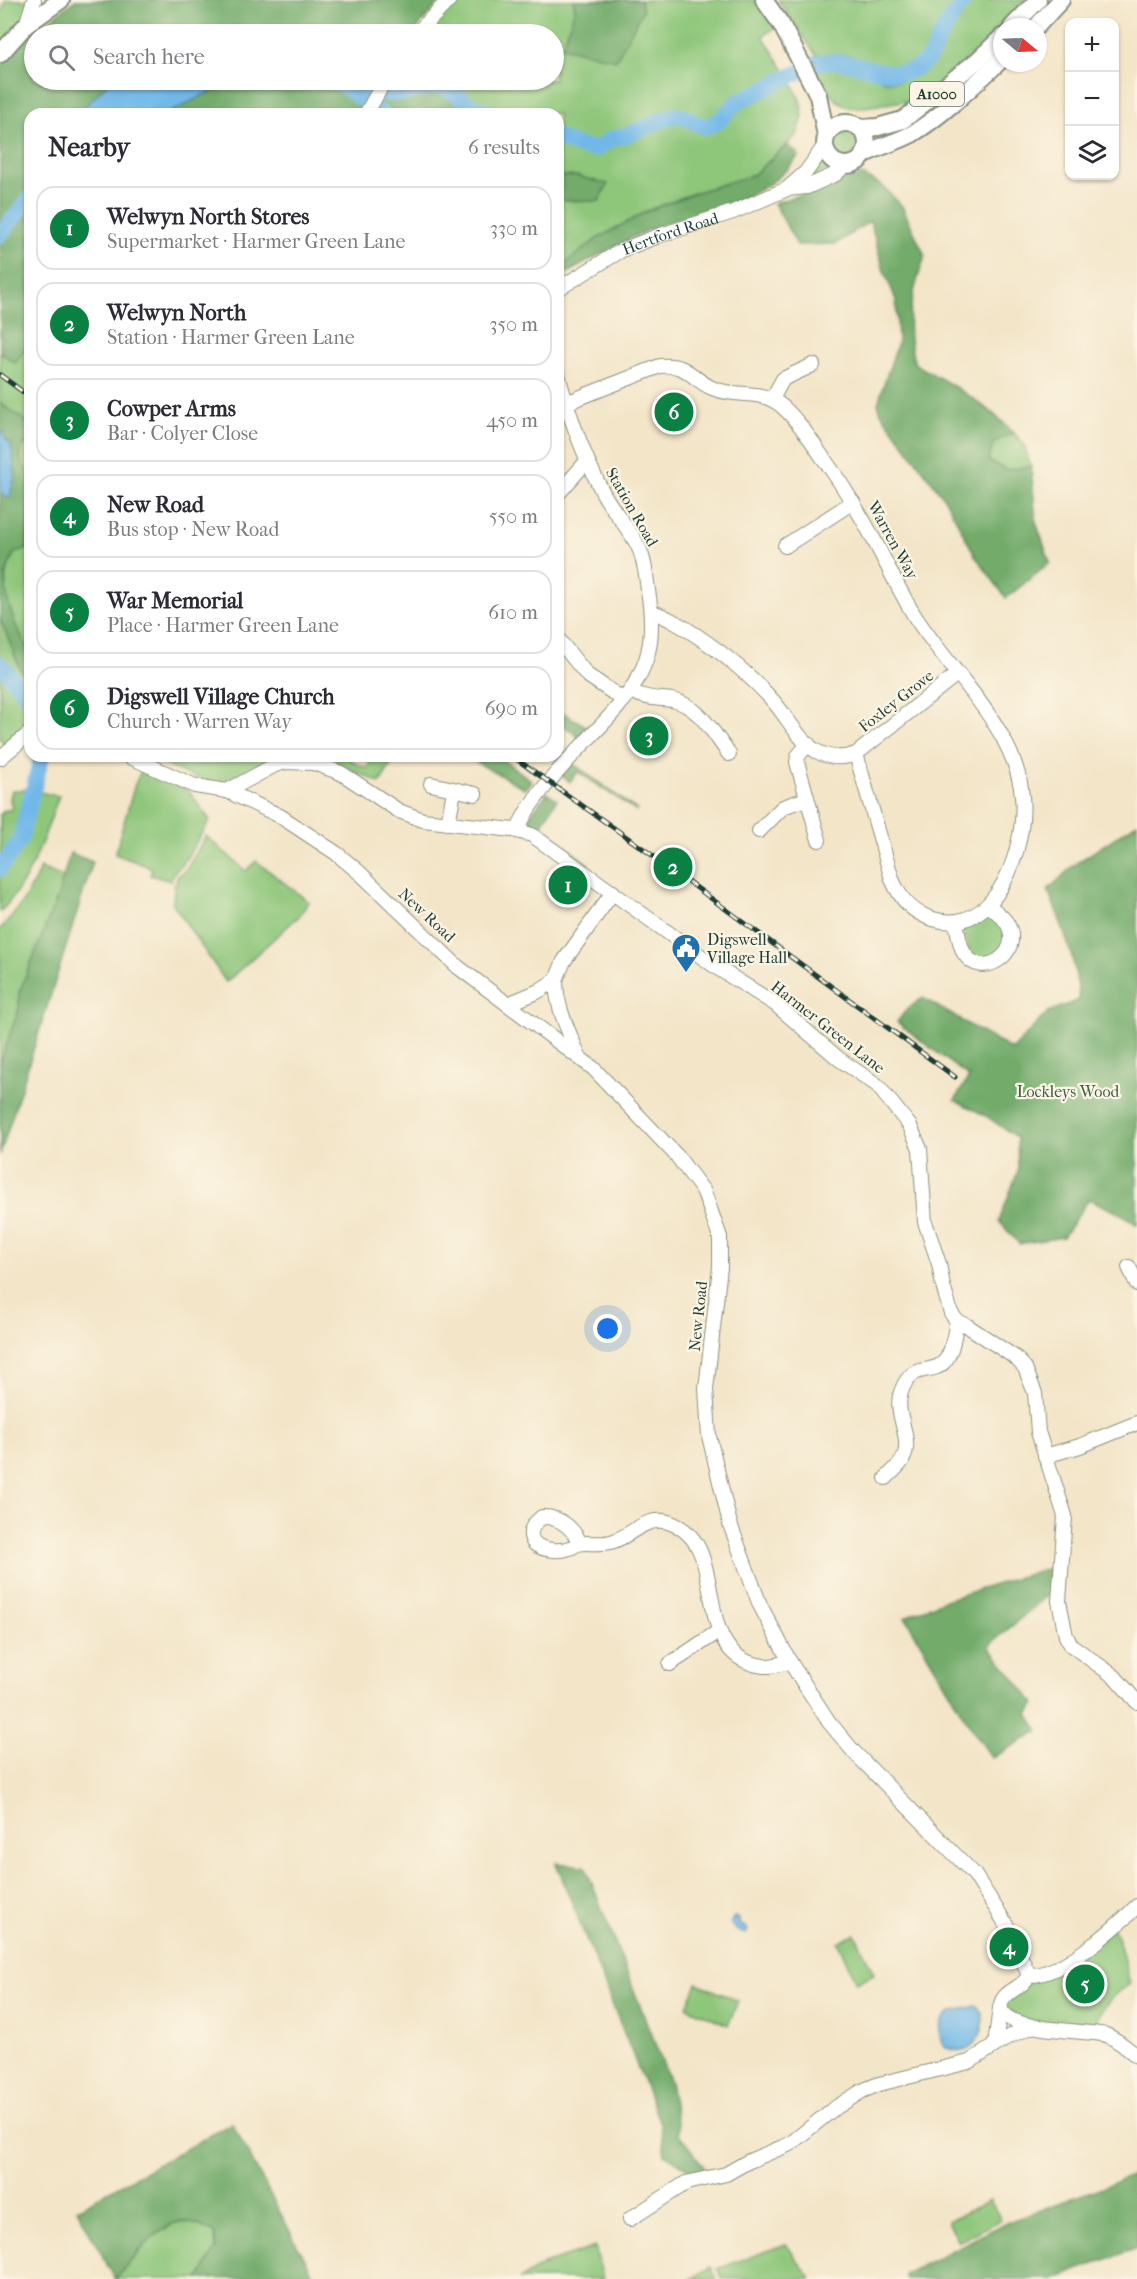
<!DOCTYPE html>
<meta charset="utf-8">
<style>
:root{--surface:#fff;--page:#f7f7f7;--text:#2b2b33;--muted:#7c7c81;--line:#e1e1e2;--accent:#0b8043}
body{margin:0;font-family:"IM FELL French Canon",serif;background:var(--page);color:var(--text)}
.controls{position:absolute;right:18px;top:18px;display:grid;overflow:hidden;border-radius:12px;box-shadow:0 2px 4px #0004}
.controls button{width:54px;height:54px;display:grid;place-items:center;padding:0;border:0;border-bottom:2px solid var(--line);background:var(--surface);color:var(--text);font:30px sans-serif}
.compass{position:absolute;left:993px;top:18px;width:54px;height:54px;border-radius:50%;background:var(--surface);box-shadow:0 2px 4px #0004;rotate:109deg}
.you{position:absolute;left:608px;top:1329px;width:21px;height:21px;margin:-15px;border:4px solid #fff;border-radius:50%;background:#1a73e8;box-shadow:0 0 0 9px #1a73e833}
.badge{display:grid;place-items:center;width:39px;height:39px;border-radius:50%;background:var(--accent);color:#fff;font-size:20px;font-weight:700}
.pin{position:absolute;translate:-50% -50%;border:3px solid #fff;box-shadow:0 2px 6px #0006}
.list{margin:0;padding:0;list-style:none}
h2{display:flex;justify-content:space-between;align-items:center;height:78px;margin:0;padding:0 24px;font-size:26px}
h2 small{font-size:20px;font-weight:400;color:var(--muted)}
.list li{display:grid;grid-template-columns:39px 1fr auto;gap:18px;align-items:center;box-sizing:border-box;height:84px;margin:0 12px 12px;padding:0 12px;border:2px solid var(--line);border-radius:18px}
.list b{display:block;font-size:22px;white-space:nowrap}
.list p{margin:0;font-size:20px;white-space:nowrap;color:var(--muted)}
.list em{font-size:20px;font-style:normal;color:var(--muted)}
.icon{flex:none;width:33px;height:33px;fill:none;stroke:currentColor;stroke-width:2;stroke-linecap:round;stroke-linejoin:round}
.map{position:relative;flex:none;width:1137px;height:2279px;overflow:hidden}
.search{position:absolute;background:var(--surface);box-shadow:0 2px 4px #0004;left:24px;top:24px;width:540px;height:66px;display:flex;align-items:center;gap:15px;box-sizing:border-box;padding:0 21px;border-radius:33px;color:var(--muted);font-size:22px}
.panel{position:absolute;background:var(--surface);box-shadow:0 2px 4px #0004;left:24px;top:108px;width:540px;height:654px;border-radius:18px}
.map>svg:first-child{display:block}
</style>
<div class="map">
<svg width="1137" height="2279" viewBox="0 0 1137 2279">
<rect width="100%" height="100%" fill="#fcf5e5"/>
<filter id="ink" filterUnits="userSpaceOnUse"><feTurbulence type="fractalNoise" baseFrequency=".0167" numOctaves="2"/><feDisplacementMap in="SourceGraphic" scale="12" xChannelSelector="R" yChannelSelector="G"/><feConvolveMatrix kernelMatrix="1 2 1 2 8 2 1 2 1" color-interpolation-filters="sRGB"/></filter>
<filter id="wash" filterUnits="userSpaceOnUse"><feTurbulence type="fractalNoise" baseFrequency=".008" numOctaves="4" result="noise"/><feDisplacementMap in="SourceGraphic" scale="24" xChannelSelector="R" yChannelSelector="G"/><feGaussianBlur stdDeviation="1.35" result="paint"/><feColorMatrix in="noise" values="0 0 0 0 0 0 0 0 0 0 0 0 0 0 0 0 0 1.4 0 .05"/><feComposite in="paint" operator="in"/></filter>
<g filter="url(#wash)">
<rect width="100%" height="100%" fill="#f3e5c8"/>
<g fill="#8ec67a" stroke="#568257" stroke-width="1.5">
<polygon points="6,0 31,0 27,17 0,46 0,16"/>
<path d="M462,0H757L775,28L763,36L789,77L800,100L803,117L797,135L753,175L694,193L647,211L597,239L558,269V200L599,201L607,185L576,176H558V114H470V108L390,83L392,80H554V34H423C432,22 446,4 462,0Z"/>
<path d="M778,0H963L935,37L933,50L928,58H925C911,85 866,60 845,55C836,53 826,55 816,55Z"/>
<path d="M965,0H1030L1004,27H1002V29L905,113L904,101L858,108L848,107L836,100L816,78L811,69L821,63H835C844,72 849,71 861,68L885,81H899L914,76L933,58L951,21Z"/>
<polygon points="1002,44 1002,53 919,123 874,143 872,132"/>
<circle cx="846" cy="144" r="15"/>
<polygon points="822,158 832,168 805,182"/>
<polygon points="30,343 30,424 0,403 0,352 15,363"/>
<polygon points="1014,433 1023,443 1031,466 1007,470 987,460 994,442"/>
<polygon points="23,443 30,446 30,477 20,459"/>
<path d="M30,499V652C17,631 2,601 6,575C7,569 12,560 14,553L27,549V515Z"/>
<polygon points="0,613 20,670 30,684 30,728 6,744 0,740"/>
<path d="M151,756H289L233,781C206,787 175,769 150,758Z"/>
<polygon points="322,756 348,756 354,763 367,768 373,756 396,756 380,783"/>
<polygon points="143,767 188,790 210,820 183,864 174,872 171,881 150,875 152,868 115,854 135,784"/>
<path d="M12,790H29L59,796C43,838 32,880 0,912V814L3,813V811L12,809L10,799Z"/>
<polygon points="206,836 246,871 256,861 309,902 299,916 226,982 173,904 174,887 178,876 187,868"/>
<path d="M40,868L63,877L58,896L19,993V1008L0,1064V929C18,912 31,891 40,868Z"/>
<polygon points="986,911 1000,919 1008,941 990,961 971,956 961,926"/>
<path d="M1113,1929L1117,1934L1130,1984C1108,1999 1102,2007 1093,2032L1031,2027L1001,2003L1037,1975Z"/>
<polygon points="855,1934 874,1974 856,1983 838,1942"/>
<polygon points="697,1983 738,2001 728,2025 687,2007"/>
<polygon points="990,2200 1001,2220 958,2242 948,2221"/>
<polygon points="174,2223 193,2223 215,2233 216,2249 199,2279 115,2279 151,2239"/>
<polygon points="786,2244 811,2279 723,2279 717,2269"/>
<polygon points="595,2247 603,2279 520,2279 544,2264"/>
<polygon points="711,2267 717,2279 690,2279"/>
</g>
<g fill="#72ab6a" stroke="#48744f" stroke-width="1.5">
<polygon points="75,0 442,0 412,34 34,34 34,80 381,80 362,114 30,114 30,343 15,363 0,352 0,71 9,52"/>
<polygon points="573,0 640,0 643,10 616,60 562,47 575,9"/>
<polygon points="390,83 442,90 470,108 470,114 376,114 374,113"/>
<path d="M788,145L799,155C763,206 701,207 648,230C619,243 590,260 562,276L558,272V269L597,239L647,211L694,193L753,175Z"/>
<path d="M862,175L883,186L902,206L925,256C912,294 903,324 915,364C951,384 985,403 1014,433L994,442L988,461L1007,470L1031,466L1036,522L1050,563L1006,598L976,557L946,501L881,413L878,404L881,393L898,342L896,300L884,271L870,221L836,244L797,245L774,203Z"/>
<polygon points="558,176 576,176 608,184 599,201 558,200"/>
<polygon points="0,403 30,424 30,446 23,443 20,459 30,477 27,549 14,553 5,574 7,598 15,624 30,653 30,682 21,670 0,619"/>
<polygon points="558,710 586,726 590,728 580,738 558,721"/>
<polygon points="465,756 498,756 532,781 526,789"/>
<polygon points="571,762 637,810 636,811 578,772 570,782 561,775"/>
<polygon points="547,793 557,799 541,826 589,865 586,869 531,829 528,818"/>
<path d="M1137,823V1225L1123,1215L1089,1199L1063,1237L1019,1244L999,1221L1018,1171L1017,1138L986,1116L955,1100L969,1077L897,1022L907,1009L923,998L1012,1050L1048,1012L1079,1000C1077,962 1062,925 1048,890L1075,864Z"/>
<polygon points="70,853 93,862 0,1155 0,1064 19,1008 19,993 58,896"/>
<polygon points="1055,1566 1054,1590 993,1642 990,1648 1035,1704 1028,1714 1039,1731 992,1758 970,1726 905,1617 942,1601"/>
<polygon points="556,1863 585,1866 670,2082 679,2134 709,2173 698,2176 665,2154 660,2123"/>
<path d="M232,2123L315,2278L199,2279L216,2249L215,2233C203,2227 188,2219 174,2223C155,2230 129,2263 115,2279L77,2209Z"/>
<polygon points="1137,2174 1137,2248 1053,2279 905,2279 905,2274 1008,2222"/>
</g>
<g fill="#71b8e8" stroke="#487a8e" stroke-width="1.5">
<polygon points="111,80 252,80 223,85 167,114 78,114"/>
<polygon points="4,431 5,439 11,444 15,475 10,497 5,498 0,489 0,436"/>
<path d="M734,1917L738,1918L741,1925L747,1928V1933C740,1935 732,1928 731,1922Z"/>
<path d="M976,2006C994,2017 976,2065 944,2046C937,2035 938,2018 951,2012C958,2009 968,2009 976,2006Z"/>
</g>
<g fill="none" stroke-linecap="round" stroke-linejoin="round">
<g stroke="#71b8e8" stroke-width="16">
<polyline points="336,80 382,114"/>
<polyline points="355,95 404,93 442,85 474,107"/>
<polyline points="459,114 474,107 493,114"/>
<path d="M558,138L578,146L596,149L613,138L627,135L674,115L682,116L705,127L718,122L737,102L818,63C859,53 896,93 928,59C934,52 936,43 941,35C948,22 956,11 964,0"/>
<polyline points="0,235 30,198"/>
<polyline points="0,664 30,699"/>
<polyline points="0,869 20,840 42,756"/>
</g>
</g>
</g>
<g filter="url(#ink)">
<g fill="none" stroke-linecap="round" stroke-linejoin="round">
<g stroke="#89917e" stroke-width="16">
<g id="minor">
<polyline points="26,25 34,0"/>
<polyline points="416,34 449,0"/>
<polyline points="366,114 385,80"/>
<polyline points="787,189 806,172 825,145"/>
<path id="s1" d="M558,289L622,250L658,236L733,212L787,189L807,187L836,174L845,165"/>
<polyline points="772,399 783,379 813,365"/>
<path d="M566,403L660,366C688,363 690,378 712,388C737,399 761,387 784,408C799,422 810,438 821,455C838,478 853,502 867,527C883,556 897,587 914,615C950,672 1016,728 1022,796C1027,846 997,938 933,919C912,913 900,899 892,879L856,754"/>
<polyline points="558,494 587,461"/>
<polyline points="785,546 853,502"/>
<path d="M652,612C664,615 674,622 685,628C718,649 748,672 774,702C787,717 799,740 816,751C829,758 843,759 856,754L957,674"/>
<polyline points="558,639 587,675 624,700"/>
<path d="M631,691C645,699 656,698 672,700C699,705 714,734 729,754"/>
<polyline points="808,744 798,756 797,762 819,840"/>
<polyline points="128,756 195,786 227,791 275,765 285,762 313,763 341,773 399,811 423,820 513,830 532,835 716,967 775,1004 839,1059 877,1085 910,1126 920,1149 925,1222 939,1264 943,1286 951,1313 957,1321 966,1325 1016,1358 1025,1368 1035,1393 1038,1432 1065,1516 1059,1601 1066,1636 1071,1645 1115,1677 1137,1702"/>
<polyline points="0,758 30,733"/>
<polyline points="431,784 475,794"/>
<polyline points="227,791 280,816 336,853 360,873 458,967 593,1068 677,1156 704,1192 720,1237 720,1267 706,1389 709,1436 730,1524 760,1605 790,1662 829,1722 854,1752 974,1874 1006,1924 1029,1975"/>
<polyline points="448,823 454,791"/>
<path d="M518,831C528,794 591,739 617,708C650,669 656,640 648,590C646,576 645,560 638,546C628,526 611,510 601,489C582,452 569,415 558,375"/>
<polyline points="759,831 783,807 806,799"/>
<path d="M956,922C958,932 959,944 964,953C981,981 1023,954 1008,925C1004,917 995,911 988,905"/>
<path d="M556,980C556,1008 569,1031 579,1057"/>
<polyline points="508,1004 537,992 556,980 564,961 613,892"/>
<polyline points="1129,1267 1137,1284"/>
<polyline points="1045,1456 1080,1446 1137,1423"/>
<path d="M886,1478C891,1473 898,1467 902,1461C915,1438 893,1416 901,1392C912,1360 932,1376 944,1362C953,1352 954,1334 957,1321"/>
<path d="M580,1543C573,1528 559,1516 542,1517C536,1522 530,1527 531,1536C533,1551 559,1552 570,1548C573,1547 575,1545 578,1544C587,1541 600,1546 614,1541C633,1534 646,1516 668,1522C735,1542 685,1657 764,1666C772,1667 782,1663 790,1662"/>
<polyline points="670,1664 719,1631"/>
<path d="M1029,1975C1024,1988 1004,1990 1001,2004C994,2032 1089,2030 1106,2035C1117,2039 1128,2049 1137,2056"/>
<path d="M1029,1975C1061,1977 1115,1928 1137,1906"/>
<polyline points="995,2045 1000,2008"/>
<polyline points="630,2219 686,2183 726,2174 747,2162 790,2144 832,2110 862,2091 879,2084 969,2062 1010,2036 1031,2027"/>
</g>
</g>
<g stroke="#89917e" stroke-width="20">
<g id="major">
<polyline points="764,0 781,24 818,95 826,136"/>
<polyline points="1012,27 1038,0"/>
<polyline points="1036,27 1061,0"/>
<polyline points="0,54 26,25 61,0"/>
<circle cx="846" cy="144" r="21"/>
<polyline points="860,128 878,127 903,120 978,60 1002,37"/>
<path d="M865,154C880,146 897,142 912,134C943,115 975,84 1002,59"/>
</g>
</g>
<use href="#minor" stroke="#fff" stroke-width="14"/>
<use href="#major" stroke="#fff" stroke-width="16"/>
<g stroke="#1f3d34" stroke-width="5">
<g id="rail">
<polyline points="0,375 30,397"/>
<polyline points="512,756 645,850 955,1077"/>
</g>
</g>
<use href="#rail" stroke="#fcf5e5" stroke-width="3" stroke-dasharray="9" stroke-linecap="butt"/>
</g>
</g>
<defs>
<g id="civic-pin" transform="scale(1.5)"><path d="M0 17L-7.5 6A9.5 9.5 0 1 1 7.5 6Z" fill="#1f6fb2" stroke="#fcf5e5"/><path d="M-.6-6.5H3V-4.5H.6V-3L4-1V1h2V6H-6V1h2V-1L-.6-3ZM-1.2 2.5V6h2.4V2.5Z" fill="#fff"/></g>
</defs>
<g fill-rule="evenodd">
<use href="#civic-pin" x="686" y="948"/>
</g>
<g text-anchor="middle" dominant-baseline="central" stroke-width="4.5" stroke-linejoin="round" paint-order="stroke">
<rect fill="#fcf5e5" stroke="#617469" stroke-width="1.5" x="910" y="82" width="54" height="24" rx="4.5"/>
<g font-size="15" font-weight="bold" fill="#1f3d34">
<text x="937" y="94">A1000</text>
</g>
<g font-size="16" fill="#1f3d34" stroke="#fcf5e5">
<text stroke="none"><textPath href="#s1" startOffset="126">Hertford Road</textPath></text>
<text transform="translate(632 507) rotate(60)">Station Road</text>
<text transform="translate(893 540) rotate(61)">Warren Way</text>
<text transform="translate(896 701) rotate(-38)">Foxley Grove</text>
<text transform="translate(427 915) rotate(43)">New Road</text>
<text transform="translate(828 1027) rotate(38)">Harmer Green Lane</text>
<text transform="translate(698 1316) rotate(-84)">New Road</text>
</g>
<g font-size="16" fill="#1f3d34" stroke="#fcf5e5" text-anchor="start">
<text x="707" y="939">Digswell<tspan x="707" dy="18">Village Hall</tspan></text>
</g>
<g font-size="16" fill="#3b5f46" stroke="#fcf5e5">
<text x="1068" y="1091">Lockleys Wood</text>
</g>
</g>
</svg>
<div class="controls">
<button>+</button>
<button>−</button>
<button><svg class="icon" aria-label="layers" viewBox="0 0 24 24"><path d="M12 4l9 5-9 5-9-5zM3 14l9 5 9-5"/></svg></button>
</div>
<svg class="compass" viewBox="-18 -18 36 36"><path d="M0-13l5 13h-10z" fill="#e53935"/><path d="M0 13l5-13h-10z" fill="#7c7c81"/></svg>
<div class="you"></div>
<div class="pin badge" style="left:568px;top:885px">1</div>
<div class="pin badge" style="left:673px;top:867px">2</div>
<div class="pin badge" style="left:649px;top:736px">3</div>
<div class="pin badge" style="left:1009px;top:1947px">4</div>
<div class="pin badge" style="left:1085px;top:1984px">5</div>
<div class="pin badge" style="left:674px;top:412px">6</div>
<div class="search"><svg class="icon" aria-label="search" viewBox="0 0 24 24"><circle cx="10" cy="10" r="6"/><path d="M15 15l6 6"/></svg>Search here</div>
<section class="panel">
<h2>Nearby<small>6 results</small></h2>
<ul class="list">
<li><span class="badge">1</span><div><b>Welwyn North Stores</b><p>Supermarket · Harmer Green Lane</p></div><em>330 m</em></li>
<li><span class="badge">2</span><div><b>Welwyn North</b><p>Station · Harmer Green Lane</p></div><em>350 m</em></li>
<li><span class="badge">3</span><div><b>Cowper Arms</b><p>Bar · Colyer Close</p></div><em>450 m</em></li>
<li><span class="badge">4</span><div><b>New Road</b><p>Bus stop · New Road</p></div><em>550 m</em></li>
<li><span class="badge">5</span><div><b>War Memorial</b><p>Place · Harmer Green Lane</p></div><em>610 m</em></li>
<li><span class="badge">6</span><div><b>Digswell Village Church</b><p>Church · Warren Way</p></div><em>690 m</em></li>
</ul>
</section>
</div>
